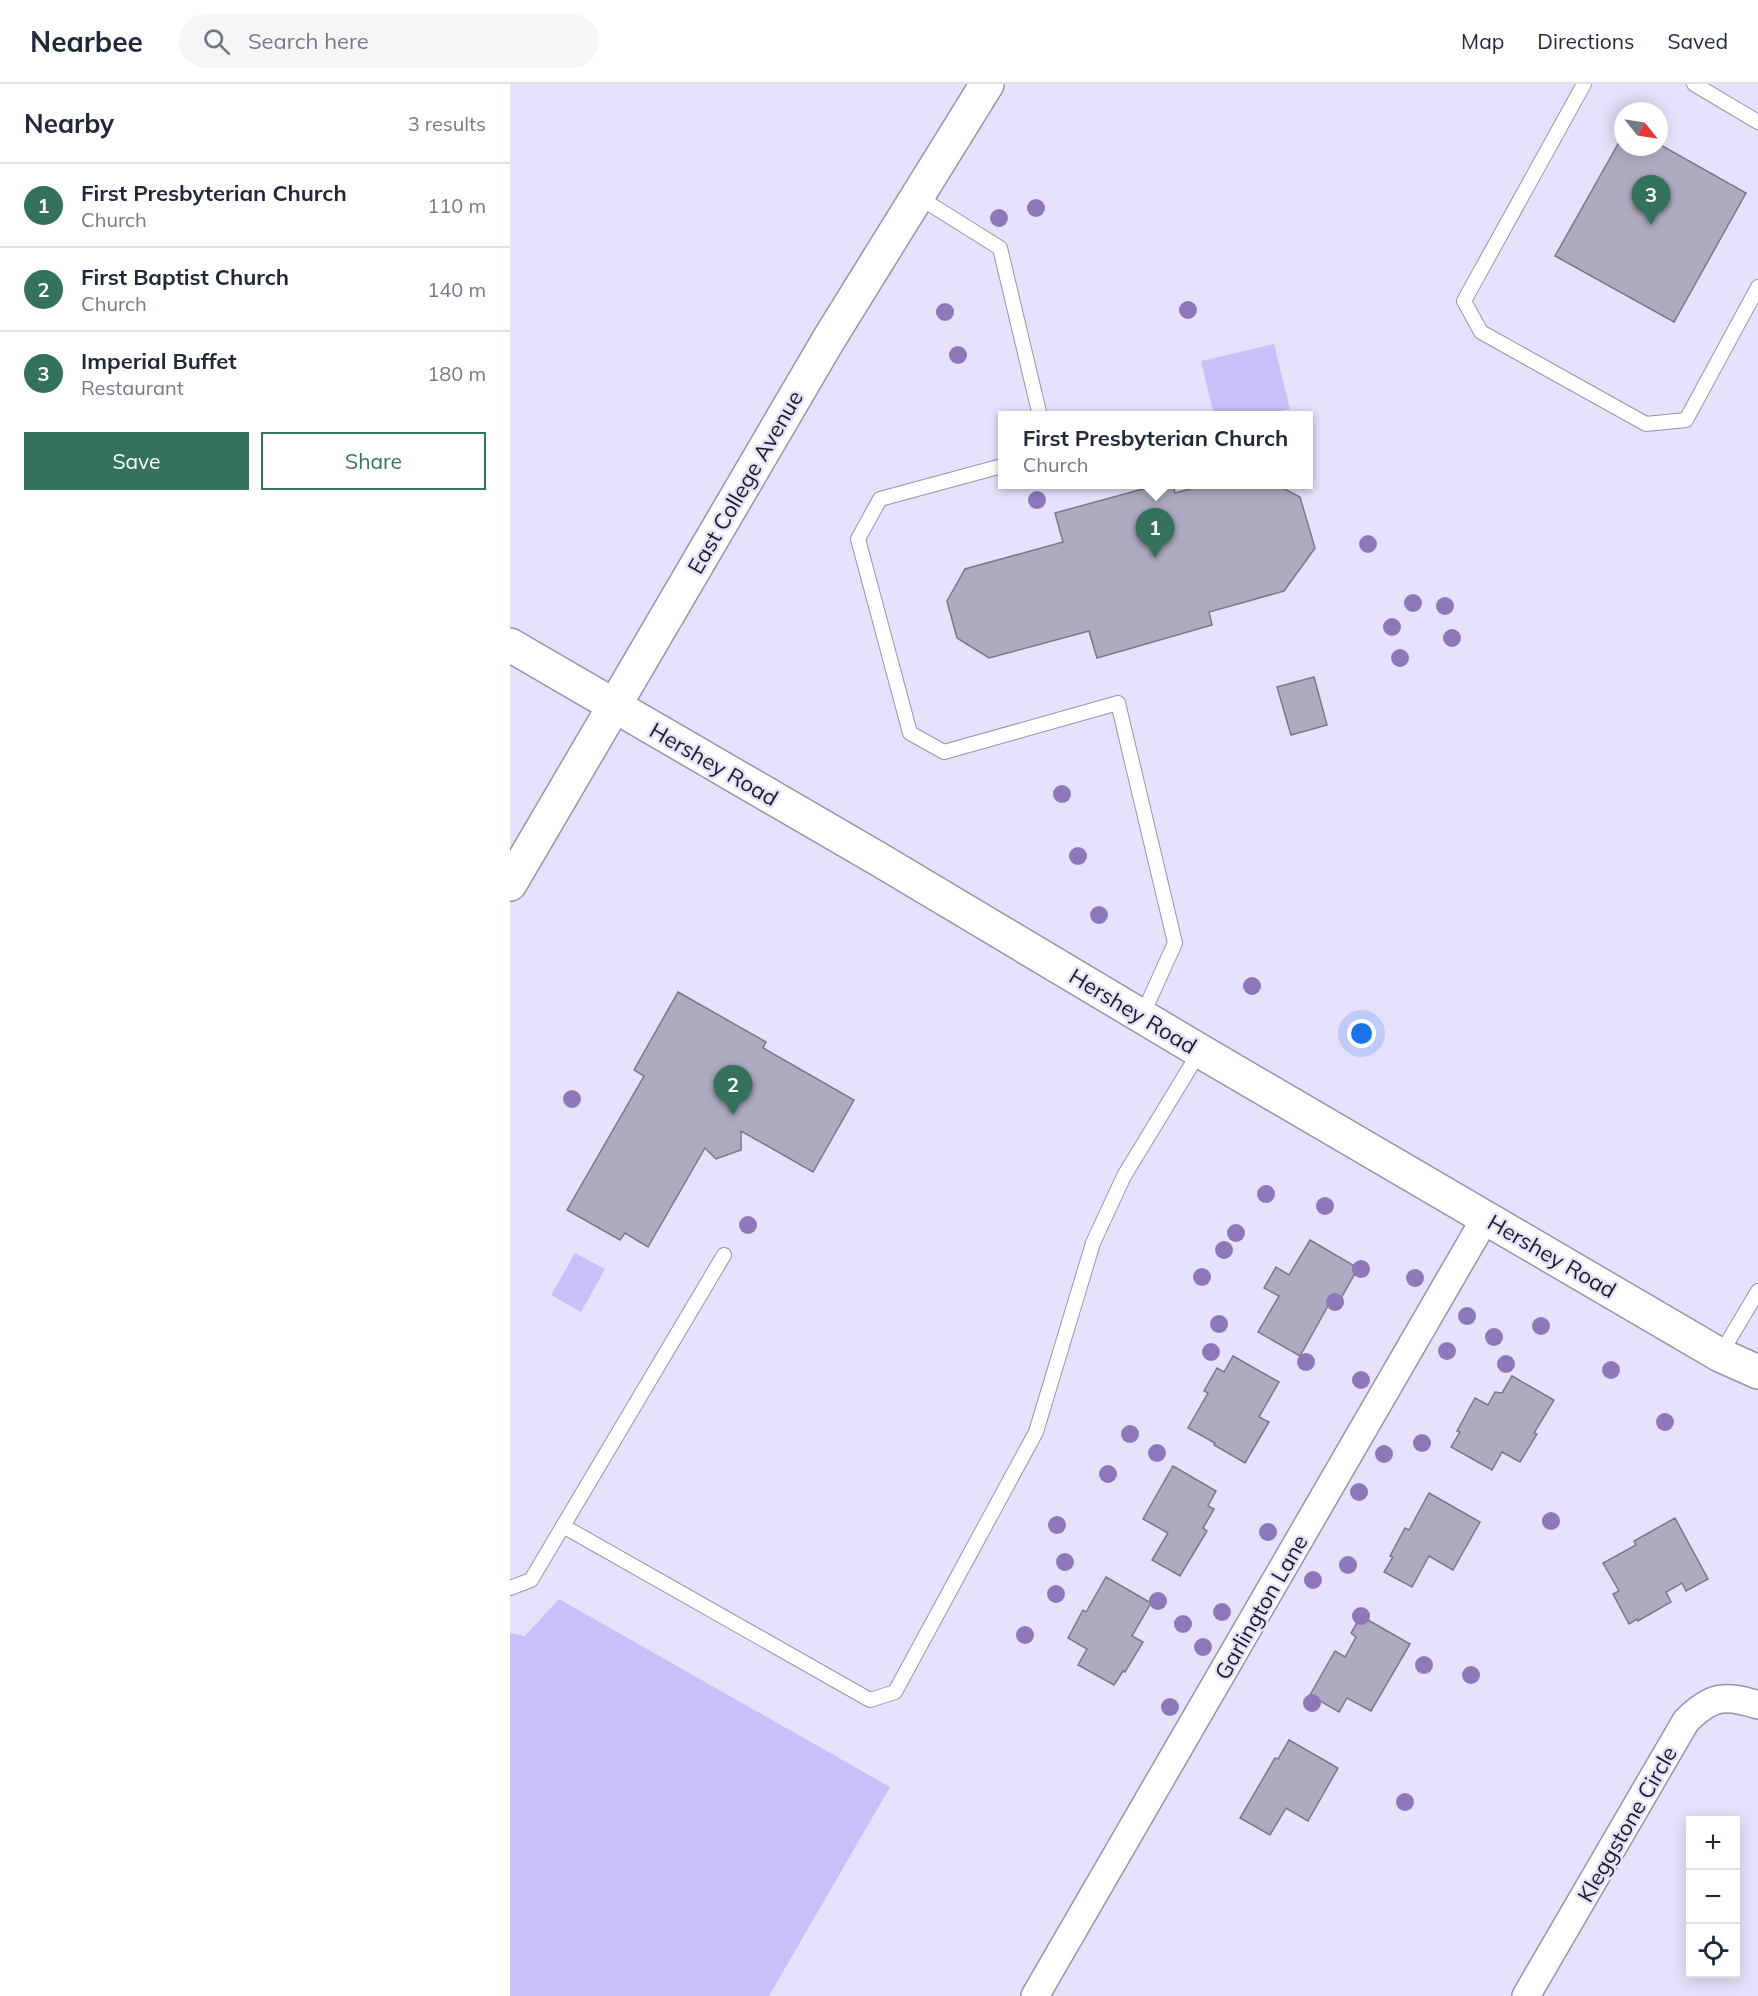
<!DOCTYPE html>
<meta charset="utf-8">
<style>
body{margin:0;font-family:Mulish,sans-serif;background:#f6f6f7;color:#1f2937}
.controls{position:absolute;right:18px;bottom:18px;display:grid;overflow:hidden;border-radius:0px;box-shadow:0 3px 15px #0003}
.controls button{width:54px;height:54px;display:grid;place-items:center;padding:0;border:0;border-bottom:2px solid #e0e1e3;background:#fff;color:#1f2937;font:30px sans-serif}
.compass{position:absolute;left:1104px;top:18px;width:54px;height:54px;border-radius:50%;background:#fff;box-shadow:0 3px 15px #0003;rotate:120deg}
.you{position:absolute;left:852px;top:950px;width:21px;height:21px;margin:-15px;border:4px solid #fff;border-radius:50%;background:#1a73e8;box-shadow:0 0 0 9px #1a73e833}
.badge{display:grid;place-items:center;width:39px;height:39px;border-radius:50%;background:#35725e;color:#fff;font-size:20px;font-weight:700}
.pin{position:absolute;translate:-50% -50px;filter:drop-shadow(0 2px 3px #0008)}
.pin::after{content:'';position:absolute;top:32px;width:21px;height:18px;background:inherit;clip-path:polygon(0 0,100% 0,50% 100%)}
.popup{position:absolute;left:488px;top:327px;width:315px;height:78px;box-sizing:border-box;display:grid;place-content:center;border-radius:0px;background:#fff;filter:drop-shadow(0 2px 4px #0005);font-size:20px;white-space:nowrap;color:#747a83}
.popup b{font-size:22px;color:#1f2937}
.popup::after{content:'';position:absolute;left:50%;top:100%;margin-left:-12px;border:12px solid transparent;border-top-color:#fff}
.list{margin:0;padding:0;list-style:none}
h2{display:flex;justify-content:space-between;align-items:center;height:78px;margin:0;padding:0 24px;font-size:26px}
h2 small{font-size:20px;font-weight:400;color:#747a83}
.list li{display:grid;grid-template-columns:39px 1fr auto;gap:18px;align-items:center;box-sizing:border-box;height:84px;padding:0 24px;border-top:2px solid #e0e1e3}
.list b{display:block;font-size:22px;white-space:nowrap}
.list p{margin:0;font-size:20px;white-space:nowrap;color:#747a83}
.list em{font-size:20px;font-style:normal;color:#747a83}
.actions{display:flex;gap:12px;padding:18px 24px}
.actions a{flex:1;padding:14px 0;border:2px solid #35725e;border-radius:0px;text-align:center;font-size:21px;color:#35725e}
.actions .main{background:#35725e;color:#fff}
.icon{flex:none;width:33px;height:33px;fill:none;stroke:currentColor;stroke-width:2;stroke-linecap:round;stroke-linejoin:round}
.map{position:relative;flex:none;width:1248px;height:1912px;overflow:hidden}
header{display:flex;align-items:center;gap:36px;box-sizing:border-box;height:84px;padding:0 30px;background:#fff;border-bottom:2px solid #e0e1e3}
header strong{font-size:28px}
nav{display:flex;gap:33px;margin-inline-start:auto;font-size:21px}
.search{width:420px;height:54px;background:#f6f6f7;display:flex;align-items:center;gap:15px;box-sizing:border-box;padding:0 21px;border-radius:33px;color:#747a83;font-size:22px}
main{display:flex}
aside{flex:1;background:#fff}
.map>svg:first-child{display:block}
.green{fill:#cabff8}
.building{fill:#aeaac1;stroke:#7b778c;stroke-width:1.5}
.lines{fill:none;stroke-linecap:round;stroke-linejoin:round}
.service-casing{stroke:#9793a9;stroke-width:16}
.minor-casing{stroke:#9793a9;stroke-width:30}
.secondary-casing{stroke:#9793a9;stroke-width:36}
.service{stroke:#fff;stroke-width:14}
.minor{stroke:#fff;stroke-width:27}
.secondary{stroke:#fff;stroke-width:33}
.tree{fill:#8e78ba}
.labels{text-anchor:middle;stroke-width:5;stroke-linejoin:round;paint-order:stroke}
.street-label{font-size:22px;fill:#1e1c25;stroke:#e7e2fb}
</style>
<header>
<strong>Nearbee</strong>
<div class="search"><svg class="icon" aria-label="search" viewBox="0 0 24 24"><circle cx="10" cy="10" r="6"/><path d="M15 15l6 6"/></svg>Search here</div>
<nav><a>Map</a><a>Directions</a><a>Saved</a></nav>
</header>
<main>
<aside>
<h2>Nearby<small>3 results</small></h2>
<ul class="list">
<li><span class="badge">1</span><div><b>First Presbyterian Church</b><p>Church</p></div><em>110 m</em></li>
<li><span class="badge">2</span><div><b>First Baptist Church</b><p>Church</p></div><em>140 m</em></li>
<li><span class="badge">3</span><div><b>Imperial Buffet</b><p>Restaurant</p></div><em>180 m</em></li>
</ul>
<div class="actions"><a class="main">Save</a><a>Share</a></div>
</aside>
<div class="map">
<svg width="1248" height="1912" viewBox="0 0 1248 1912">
<rect width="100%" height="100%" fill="#e7e2fb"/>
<g class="green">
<path d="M764,260L780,325L753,331H704L691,277Z"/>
<path d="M65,1169L95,1185L71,1228L41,1211Z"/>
<path d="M49,1515L380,1703L259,1912H0V1549L15,1552Z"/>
</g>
<g class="building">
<path d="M1113,51V63H1149V60L1236,109L1164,238L1045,172Z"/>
<path d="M651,400H663L665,409L698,400H765L790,413L805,464L774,507L699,528L702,541L587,574L579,547L479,574L447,554L437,517L455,485L553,458L545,429Z"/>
<path d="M804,593L817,641L781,651L767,603Z"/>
<path d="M168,908L256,958L253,964L344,1016L303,1088L231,1047V1066L206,1075L195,1064L138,1163L115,1149L110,1156L57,1126L134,992L124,986Z"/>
<path d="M800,1156L848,1184L830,1216L823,1213L790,1272L748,1248L769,1212L754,1204L766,1183L779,1191Z"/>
<path d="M723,1272L769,1298L749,1333L759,1338L735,1379L704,1361L705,1359L678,1344L698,1309L694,1307L707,1284L714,1288Z"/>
<path d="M1002,1292L1044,1316L1024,1349L1027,1350L1010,1378L992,1368L982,1386L941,1363L950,1348L947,1347L965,1314L978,1321L985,1308L992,1309Z"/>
<path d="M663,1382L706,1407L698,1422L704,1425L693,1444L697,1447L670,1492L642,1476L658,1449L633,1435Z"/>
<path d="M919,1409L970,1438L943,1486L919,1472L902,1503L874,1488L883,1473L880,1472L895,1444L899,1446Z"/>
<path d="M1165,1434L1198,1495L1176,1507L1172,1499L1156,1508L1161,1518L1128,1537L1127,1535L1119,1540L1103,1510L1109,1507L1093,1479L1126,1461L1124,1457Z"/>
<path d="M596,1493L641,1519L622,1552L633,1558L615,1588L613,1587L604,1601L568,1581L577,1565L558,1554L573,1526L576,1528Z"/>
<path d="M851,1532L900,1560L861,1627L837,1614L829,1628L800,1611L825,1567L835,1573L846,1553L841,1549Z"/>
<path d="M779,1656L828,1684L798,1737L776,1724L760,1751L730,1734L765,1674L768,1675Z"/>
</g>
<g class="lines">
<defs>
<g id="service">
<path d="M1074,0L954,217L971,248L1136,340L1176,336L1248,203"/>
<path d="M1184,0L1248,38"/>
<path d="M407,112L490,164L530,332"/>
<path d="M492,382L370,415L348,455L400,649L434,668L608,619L665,859L632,932"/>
<path d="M1210,1271L1248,1207"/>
<path d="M53,1442L360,1616L385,1608L526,1348L583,1159L614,1092L690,967"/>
<path d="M0,1504L21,1496L214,1171"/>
</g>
<g id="minor">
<path d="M525,1912L976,1133"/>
<path d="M1016,1912L1176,1637C1201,1612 1214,1610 1248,1621"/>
</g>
<g id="secondary">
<path d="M0,561L370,776L690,967L1210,1271L1248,1288"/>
<path d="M0,800L319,255L477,0"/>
</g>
</defs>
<use href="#service" class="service-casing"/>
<use href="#minor" class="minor-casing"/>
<use href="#secondary" class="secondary-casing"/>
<use href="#service" class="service"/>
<use href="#minor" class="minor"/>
<use href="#secondary" class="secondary"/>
</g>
<g class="tree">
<circle cx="526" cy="124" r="9"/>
<circle cx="489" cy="134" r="9"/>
<circle cx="678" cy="226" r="9"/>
<circle cx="435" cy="228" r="9"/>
<circle cx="448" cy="271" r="9"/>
<circle cx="527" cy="416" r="9"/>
<circle cx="858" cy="460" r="9"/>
<circle cx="903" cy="519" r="9"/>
<circle cx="935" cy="522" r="9"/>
<circle cx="882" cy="543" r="9"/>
<circle cx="942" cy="554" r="9"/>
<circle cx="890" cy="574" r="9"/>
<circle cx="552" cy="710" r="9"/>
<circle cx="568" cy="772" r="9"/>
<circle cx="589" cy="831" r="9"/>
<circle cx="742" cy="902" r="9"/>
<circle cx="62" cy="1015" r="9"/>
<circle cx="756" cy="1110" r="9"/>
<circle cx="815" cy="1122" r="9"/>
<circle cx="238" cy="1141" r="9"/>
<circle cx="726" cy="1149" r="9"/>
<circle cx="714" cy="1166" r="9"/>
<circle cx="851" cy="1185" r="9"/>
<circle cx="692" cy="1193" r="9"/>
<circle cx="905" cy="1194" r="9"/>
<circle cx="825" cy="1218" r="9"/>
<circle cx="957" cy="1232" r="9"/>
<circle cx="709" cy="1240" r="9"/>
<circle cx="1031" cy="1242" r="9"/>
<circle cx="984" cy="1253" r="9"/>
<circle cx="937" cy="1267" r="9"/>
<circle cx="701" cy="1268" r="9"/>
<circle cx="796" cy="1278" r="9"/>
<circle cx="996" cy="1280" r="9"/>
<circle cx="1101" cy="1286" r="9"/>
<circle cx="851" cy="1296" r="9"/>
<circle cx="1155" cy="1338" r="9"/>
<circle cx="620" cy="1350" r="9"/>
<circle cx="912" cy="1359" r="9"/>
<circle cx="647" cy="1369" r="9"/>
<circle cx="874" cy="1370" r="9"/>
<circle cx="598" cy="1390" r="9"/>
<circle cx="849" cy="1408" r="9"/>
<circle cx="1041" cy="1437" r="9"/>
<circle cx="547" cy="1441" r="9"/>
<circle cx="758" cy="1448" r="9"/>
<circle cx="555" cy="1478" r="9"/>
<circle cx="838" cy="1481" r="9"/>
<circle cx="803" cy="1496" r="9"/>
<circle cx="546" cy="1510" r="9"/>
<circle cx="648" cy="1517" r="9"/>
<circle cx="712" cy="1528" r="9"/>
<circle cx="851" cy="1532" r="9"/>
<circle cx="673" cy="1540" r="9"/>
<circle cx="515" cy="1551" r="9"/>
<circle cx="693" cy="1563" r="9"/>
<circle cx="914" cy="1581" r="9"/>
<circle cx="961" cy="1591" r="9"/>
<circle cx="802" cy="1619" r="9"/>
<circle cx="660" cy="1623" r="9"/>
<circle cx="895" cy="1718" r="9"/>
</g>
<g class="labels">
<g class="street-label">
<text transform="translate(235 398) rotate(-60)" y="8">East College Avenue</text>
<text transform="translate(204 680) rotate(30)" y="8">Hershey Road</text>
<text transform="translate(623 927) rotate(31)" y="8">Hershey Road</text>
<text transform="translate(1042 1172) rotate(30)" y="8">Hershey Road</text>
<text transform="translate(751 1523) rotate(-60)" y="8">Garlington Lane</text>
<text transform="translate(1117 1740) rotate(-60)" y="8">Kleggstone Circle</text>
</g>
</g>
</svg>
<div class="controls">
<button>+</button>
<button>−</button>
<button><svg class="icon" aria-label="locate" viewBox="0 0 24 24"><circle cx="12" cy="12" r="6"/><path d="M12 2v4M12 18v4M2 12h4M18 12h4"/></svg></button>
</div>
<svg class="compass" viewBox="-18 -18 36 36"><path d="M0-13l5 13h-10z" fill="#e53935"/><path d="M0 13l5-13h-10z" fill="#747a83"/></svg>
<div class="you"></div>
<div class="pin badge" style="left:645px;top:474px">1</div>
<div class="popup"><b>First Presbyterian Church</b>Church</div>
<div class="pin badge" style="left:223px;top:1031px">2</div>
<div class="pin badge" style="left:1141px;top:141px">3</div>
</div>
</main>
